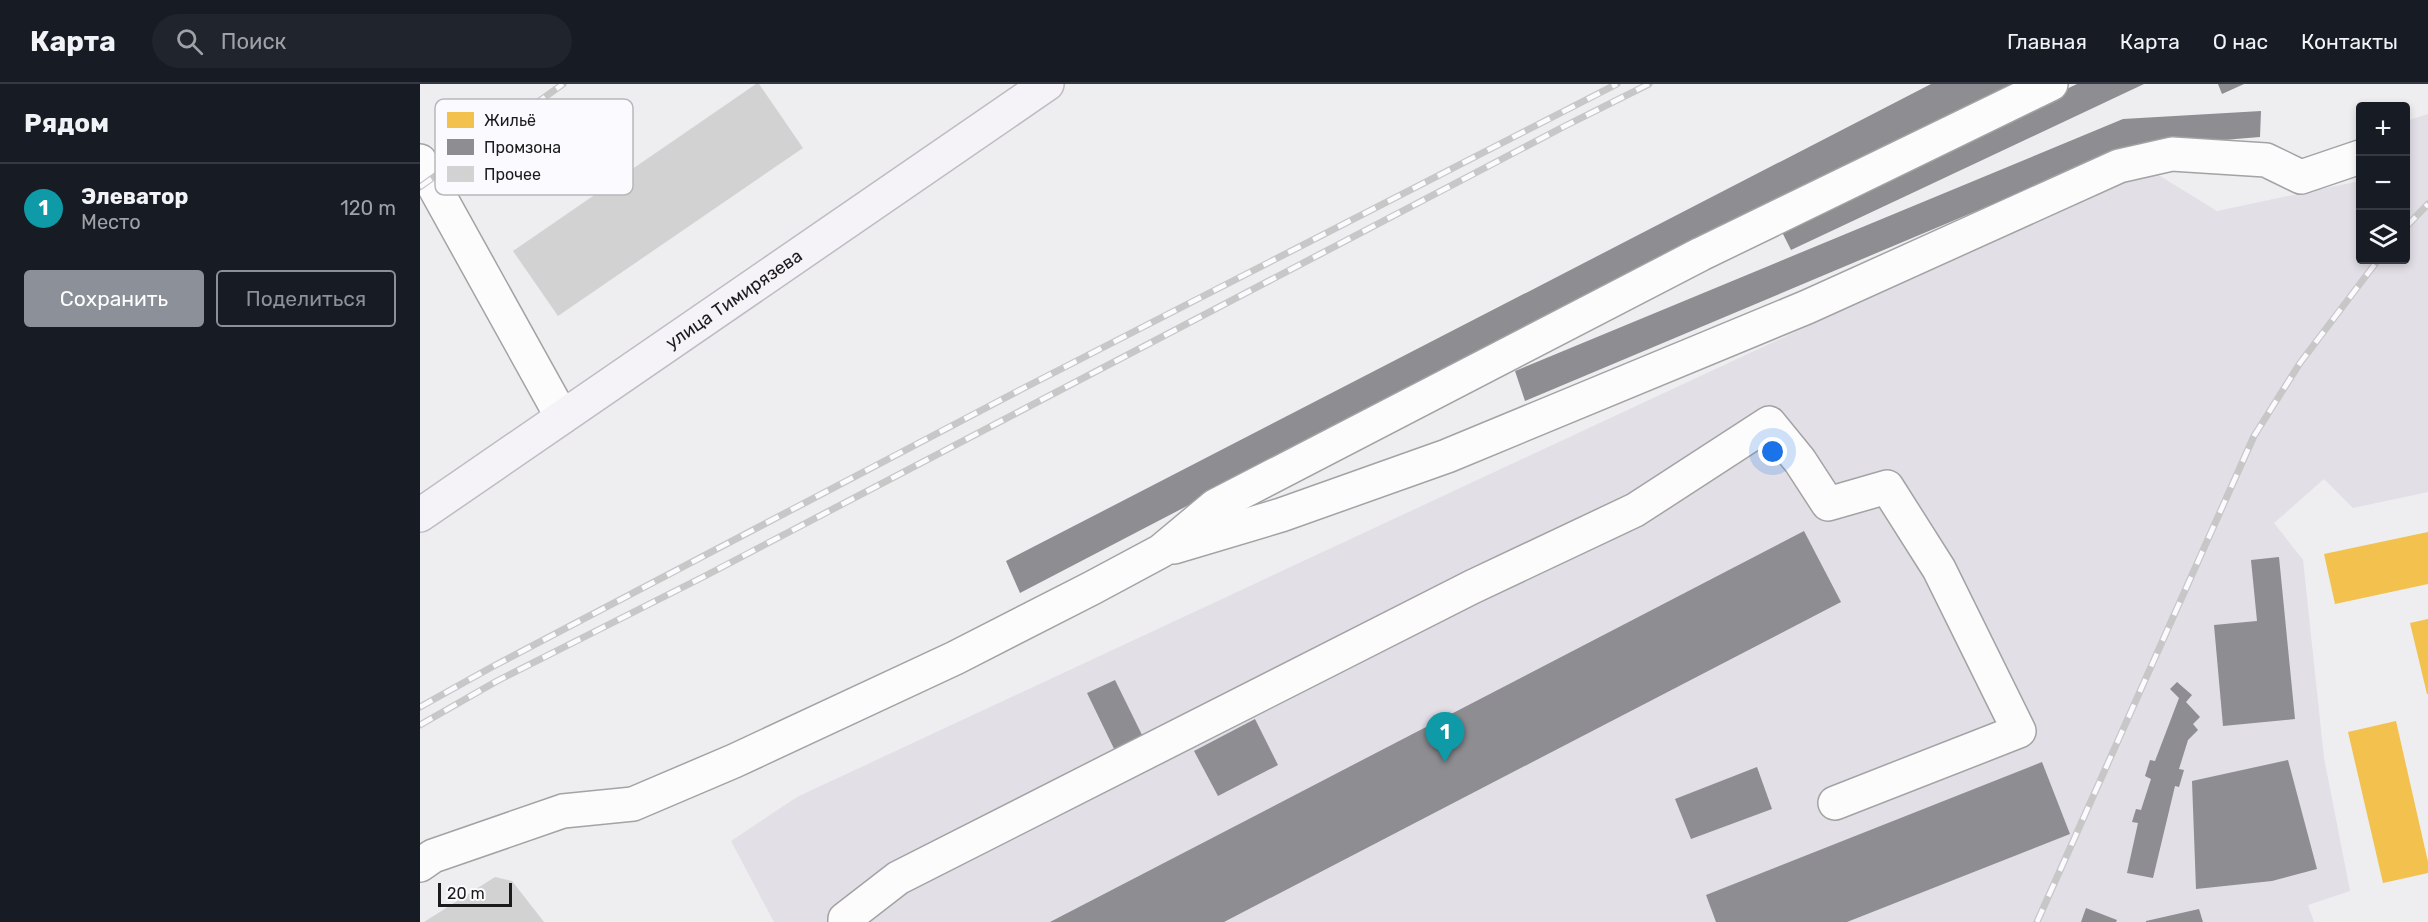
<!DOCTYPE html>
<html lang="ru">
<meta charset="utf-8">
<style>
body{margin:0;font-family:Rubik,sans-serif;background:#20242c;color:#f1f3f6}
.controls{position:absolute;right:18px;top:18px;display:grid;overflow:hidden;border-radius:6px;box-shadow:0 3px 9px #0003}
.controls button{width:54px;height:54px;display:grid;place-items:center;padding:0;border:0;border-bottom:2px solid #363941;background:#171b24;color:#f1f3f6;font:30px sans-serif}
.scale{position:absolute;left:18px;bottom:15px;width:74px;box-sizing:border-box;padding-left:6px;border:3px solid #1b1b1c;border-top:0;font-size:16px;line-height:21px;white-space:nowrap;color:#1b1b1c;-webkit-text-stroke:4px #fbfafe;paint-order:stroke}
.you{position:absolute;left:1353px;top:368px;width:21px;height:21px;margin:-15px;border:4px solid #fff;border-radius:50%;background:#1a73e8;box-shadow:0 0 0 9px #1a73e833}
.badge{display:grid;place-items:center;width:39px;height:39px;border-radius:50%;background:#8c9099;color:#fff;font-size:20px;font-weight:700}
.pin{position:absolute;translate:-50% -50px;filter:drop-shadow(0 2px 3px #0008)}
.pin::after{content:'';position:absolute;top:32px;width:21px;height:18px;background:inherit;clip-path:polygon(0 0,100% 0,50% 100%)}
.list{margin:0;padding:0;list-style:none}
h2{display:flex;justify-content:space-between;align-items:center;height:78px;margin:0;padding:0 24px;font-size:26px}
h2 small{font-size:20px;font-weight:400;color:#9ea1a6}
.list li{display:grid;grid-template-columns:39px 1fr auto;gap:18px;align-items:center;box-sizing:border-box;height:90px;padding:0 24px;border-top:2px solid #363941}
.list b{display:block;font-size:22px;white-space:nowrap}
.list p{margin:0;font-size:20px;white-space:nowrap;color:#9ea1a6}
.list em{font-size:20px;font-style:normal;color:#9ea1a6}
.actions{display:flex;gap:12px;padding:18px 24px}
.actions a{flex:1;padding:14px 0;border:2px solid #8c9099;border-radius:6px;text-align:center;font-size:21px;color:#8c9099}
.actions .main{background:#8c9099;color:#fff}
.icon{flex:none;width:33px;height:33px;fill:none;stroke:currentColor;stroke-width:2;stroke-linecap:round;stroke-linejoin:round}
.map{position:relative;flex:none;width:2008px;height:838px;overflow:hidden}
header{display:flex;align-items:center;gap:36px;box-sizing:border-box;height:84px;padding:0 30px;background:#171b24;border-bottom:2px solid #363941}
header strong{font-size:28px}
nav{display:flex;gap:33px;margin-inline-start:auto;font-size:21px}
.search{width:420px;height:54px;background:#20242c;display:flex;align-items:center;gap:15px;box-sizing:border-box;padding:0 21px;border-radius:33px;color:#9ea1a6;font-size:22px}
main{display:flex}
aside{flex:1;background:#171b24}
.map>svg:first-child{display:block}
.built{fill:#e2dfe6}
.homes{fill:#f2c14e}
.industry{fill:#8d8d92}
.building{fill:#d2d2d3}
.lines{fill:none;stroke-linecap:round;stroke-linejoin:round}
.minor-casing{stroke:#a3a2a4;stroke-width:36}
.major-casing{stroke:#bfbbc4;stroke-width:36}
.minor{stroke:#fcfcfd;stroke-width:33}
.major{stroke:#f5f3f8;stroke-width:33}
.rail-casing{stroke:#c8c7c8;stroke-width:7}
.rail{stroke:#fbfafe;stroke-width:4.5;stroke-dasharray:14;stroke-linecap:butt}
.labels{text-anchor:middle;stroke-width:6;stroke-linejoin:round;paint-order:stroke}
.street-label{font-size:18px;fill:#1b1b1c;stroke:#fbfafe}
.key{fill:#fbfafe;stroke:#b8b7ba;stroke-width:1.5}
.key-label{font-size:16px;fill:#1b1b1c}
</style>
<header>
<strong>Карта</strong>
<div class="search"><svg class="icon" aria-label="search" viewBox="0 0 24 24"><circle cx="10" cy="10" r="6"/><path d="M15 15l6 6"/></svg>Поиск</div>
<nav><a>Главная</a><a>Карта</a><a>О нас</a><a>Контакты</a></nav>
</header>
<main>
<aside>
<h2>Рядом<small></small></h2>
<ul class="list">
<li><span class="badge" style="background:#0f9aa8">1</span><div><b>Элеватор</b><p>Место</p></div><em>120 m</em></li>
</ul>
<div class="actions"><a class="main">Сохранить</a><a>Поделиться</a></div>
</aside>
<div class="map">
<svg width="2008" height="838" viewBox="0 0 2008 838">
<rect width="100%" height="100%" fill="#eeedef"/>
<path class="built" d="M2008,30V408L1933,424L1904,395L1854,439L1883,476L1904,674L1930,807L1888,821L1894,838H354L311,757L377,713L1727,84L1797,127L1940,97V176H1986V37Z"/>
<g class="homes">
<path d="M2008,448V500L1915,520L1904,470Z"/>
<path d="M2008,535V610H2007L1990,539Z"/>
<path d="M1976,637L2008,778V789L1963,799L1928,648Z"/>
</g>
<g class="industry">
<path d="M1511,0H1607L1168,213L600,509L586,477Z"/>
<path d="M1657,0H1724L1371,166L1359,142Z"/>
<path d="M1798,0H1824L1802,10Z"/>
<path d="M1841,27L1840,53L1706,64L1105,317L1095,287L1703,35Z"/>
<path d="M1384,447L1421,518L804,838H630Z"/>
<path d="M1859,473L1875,635L1803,642L1794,541L1837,537L1831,476Z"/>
<path d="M695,596L726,659L698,673L667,609Z"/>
<path d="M1757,598L1772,611L1766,618L1780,633L1773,640L1778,646L1768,656L1759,685L1764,686L1759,703L1755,702L1733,794L1707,789L1718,739L1712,738L1716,725L1721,726L1731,695L1725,692L1730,676L1735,677L1759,614L1750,605Z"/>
<path d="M835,635L858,681L798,712L774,667Z"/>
<path d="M1868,676L1897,785L1852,797L1776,805L1772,697Z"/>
<path d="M1622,678L1650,750L1427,838H1296L1286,811Z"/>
<path d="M1337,683L1352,725L1271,755L1255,715Z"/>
<path d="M1666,824L1697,836L1696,838H1661Z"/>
<path d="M1779,825L1783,838H1726V837Z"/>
</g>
<g class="building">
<path d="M336,0H339L383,64L138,232L93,167Z"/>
<path d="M75,793L92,797L124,838H4Z"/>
</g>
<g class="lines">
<defs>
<g id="minor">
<path d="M0,77L142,333"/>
<path d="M754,463L861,431L1027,372L1387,223L1699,82L1752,70L1846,76L1881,93L1940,73"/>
<path d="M0,781L13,772L143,727L213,720L314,677L535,574L672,504L741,467L795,422L1281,170L1631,0"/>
<path d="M425,838V835L478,794L1052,503L1215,426L1349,339L1380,377L1408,420L1467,403L1519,485L1599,647L1415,719"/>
</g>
<g id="major">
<path id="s1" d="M0,431L627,0"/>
</g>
</defs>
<use href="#minor" class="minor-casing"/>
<use href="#major" class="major-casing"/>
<use href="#minor" class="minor"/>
<use href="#major" class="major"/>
<defs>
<g id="rail">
<path d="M0,103L143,0"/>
<path d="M1986,143L2008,120"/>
<path d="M0,623L70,584L598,307L1197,0"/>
<path d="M0,641L77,597L283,493L1145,42L1229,0"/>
<path d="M1617,838L1834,352L1880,279L1958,176"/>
</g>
</defs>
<use href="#rail" class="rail-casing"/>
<use href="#rail" class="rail"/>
</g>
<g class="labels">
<g class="street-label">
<text dy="6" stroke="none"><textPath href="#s1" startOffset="381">улица Тимирязева</textPath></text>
</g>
</g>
<rect x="15" y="15" width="198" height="96" rx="9" class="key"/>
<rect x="27" y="28" width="27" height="16" fill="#f2c14e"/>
<rect x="27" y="55" width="27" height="16" fill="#8d8d92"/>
<rect x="27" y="82" width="27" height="16" fill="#d2d2d3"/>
<g class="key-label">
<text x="64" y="42">Жильё</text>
<text x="64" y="69">Промзона</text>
<text x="64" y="96">Прочее</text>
</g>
</svg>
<div class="controls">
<button>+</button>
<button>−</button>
<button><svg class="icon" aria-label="layers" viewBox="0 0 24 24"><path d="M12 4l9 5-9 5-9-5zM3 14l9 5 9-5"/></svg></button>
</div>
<div class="scale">20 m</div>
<div class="you"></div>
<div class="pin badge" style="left:1025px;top:678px;background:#0f9aa8">1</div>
</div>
</main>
